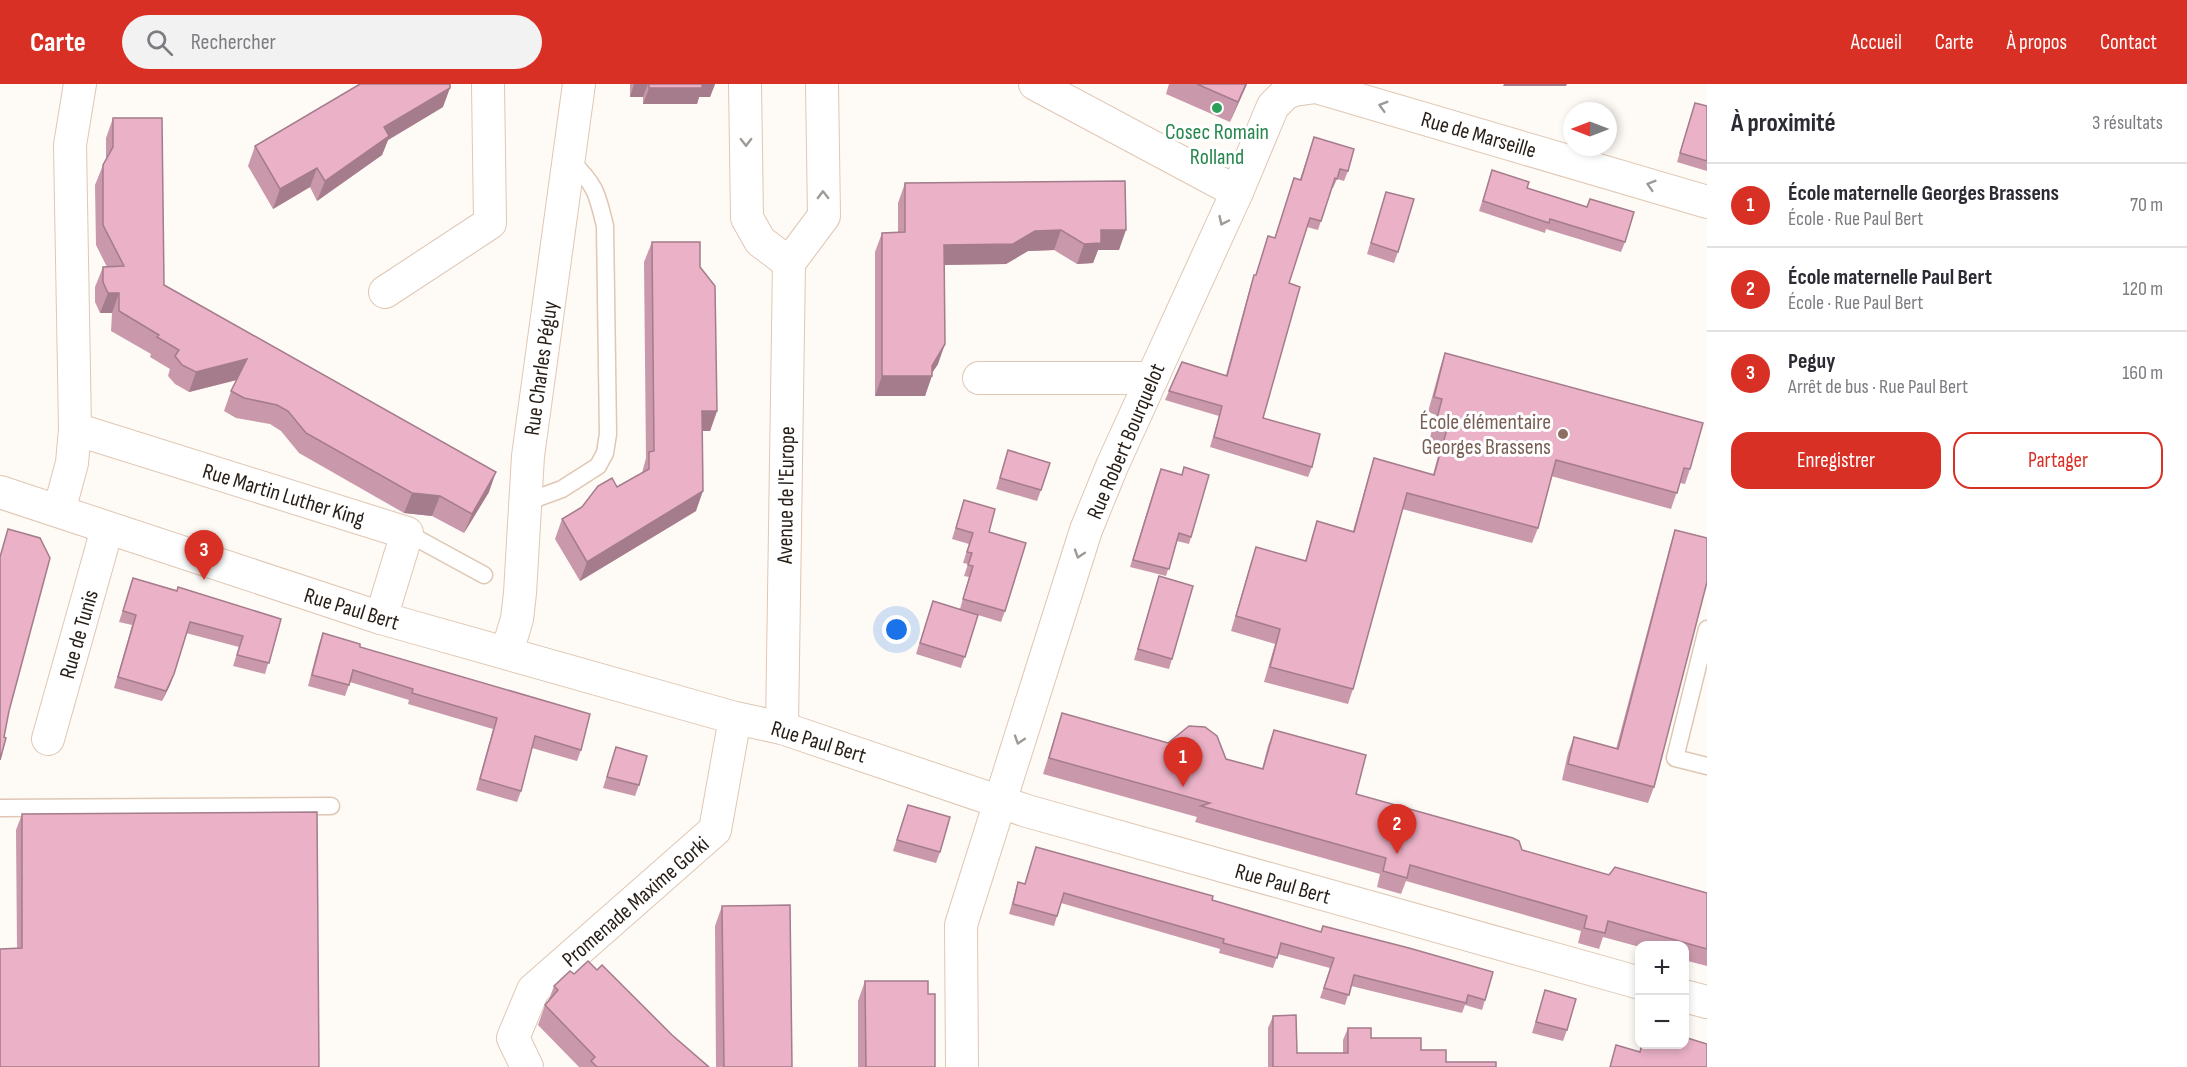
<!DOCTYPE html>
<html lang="fr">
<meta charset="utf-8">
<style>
body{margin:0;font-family:"Sofia Sans Condensed",sans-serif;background:#f2f2f3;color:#2b2b33}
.controls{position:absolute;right:18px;bottom:18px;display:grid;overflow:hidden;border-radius:12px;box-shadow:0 3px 9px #0003}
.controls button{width:54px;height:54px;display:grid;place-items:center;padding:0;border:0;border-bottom:2px solid #e1e1e2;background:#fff;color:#2b2b33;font:30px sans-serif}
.compass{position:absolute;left:1563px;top:18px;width:54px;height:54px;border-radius:50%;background:#fff;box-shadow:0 3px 9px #0003;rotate:270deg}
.you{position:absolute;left:897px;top:546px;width:21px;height:21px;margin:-15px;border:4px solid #fff;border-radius:50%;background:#1a73e8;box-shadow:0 0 0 9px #1a73e833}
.badge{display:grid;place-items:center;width:39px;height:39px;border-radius:50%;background:#d93025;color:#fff;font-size:20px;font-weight:700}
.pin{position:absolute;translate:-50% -50px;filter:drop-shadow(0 2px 3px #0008)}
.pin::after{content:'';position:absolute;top:32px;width:21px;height:18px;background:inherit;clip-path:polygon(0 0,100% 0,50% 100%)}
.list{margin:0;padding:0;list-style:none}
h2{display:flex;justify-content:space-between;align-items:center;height:78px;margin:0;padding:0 24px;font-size:26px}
h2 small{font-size:20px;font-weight:400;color:#7c7c81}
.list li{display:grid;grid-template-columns:39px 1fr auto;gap:18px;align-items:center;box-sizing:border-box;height:84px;padding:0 24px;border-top:2px solid #e1e1e2}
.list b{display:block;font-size:22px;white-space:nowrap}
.list p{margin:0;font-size:20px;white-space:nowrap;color:#7c7c81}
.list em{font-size:20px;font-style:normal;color:#7c7c81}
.actions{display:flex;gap:12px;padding:18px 24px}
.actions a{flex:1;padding:14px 0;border:2px solid #d93025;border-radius:18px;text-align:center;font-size:21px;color:#d93025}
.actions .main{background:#d93025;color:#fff}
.icon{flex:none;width:33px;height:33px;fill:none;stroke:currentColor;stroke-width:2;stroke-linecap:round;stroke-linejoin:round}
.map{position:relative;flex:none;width:1707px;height:983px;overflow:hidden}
header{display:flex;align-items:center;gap:36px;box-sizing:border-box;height:84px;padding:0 30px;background:#d93025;color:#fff}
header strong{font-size:28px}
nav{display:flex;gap:33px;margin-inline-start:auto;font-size:21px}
.search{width:420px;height:54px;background:#f2f2f3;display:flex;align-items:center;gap:15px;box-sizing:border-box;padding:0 21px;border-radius:33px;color:#7c7c81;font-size:22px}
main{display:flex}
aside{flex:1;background:#fff}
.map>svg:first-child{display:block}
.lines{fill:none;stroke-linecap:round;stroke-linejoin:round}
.lane-casing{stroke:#dfc7b3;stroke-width:19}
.street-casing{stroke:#dfc7b3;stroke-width:34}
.lane{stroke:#fff;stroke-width:16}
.street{stroke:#fff;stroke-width:32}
.wall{fill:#c998ab}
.shaded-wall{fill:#a47c8b}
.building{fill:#eab1c7;stroke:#a47c8b;stroke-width:1.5}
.oneway{stroke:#9e9a97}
.leisure-dot{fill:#2e9e5b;stroke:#fff;stroke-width:2}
.education-dot{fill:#8d6e63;stroke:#fff;stroke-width:2}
.labels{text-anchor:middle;stroke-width:6;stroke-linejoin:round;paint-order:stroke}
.leisure-label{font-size:22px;fill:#27864d;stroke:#fff}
.street-label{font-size:22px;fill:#271e17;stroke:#fff}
.education-label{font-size:22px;fill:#785e54;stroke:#fff;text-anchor:end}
</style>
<header>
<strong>Carte</strong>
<div class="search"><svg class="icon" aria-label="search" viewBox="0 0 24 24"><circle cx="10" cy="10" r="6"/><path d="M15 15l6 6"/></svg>Rechercher</div>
<nav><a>Accueil</a><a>Carte</a><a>À propos</a><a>Contact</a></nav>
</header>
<main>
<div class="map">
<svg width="1707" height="983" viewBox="0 0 1707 983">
<rect width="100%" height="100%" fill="#fefaf5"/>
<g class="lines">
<defs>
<g id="lane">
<path d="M524,419L562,405L598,382L605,369L608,350L605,142C597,108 595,100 569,75"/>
<path d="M407,449L484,491"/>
<path d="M1707,545L1675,674L1707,682"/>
<path d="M0,724L331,722"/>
</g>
<g id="street">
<path d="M80,0L70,61L75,345L407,449L381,534"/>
<path d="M745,0L747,134L760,157L789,179"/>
<path d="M1035,0L1237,108"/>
<path d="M385,208L490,139L488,0"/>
<path d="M979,294H1152"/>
<path d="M0,408L381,534L735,634L782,644L1027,727L1640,899"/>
<path d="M59,427L72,379L75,345"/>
<path d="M507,568L517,535L520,509L528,372L579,0"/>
<path d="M782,644L789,179L824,132L822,0"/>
<path d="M48,655L107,445"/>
<path d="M1684,912L1707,918"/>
<path d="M527,983L513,954L533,906L715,746L735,634"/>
<path d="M962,983L961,841L1086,446L1112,382L1237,108L1273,22L1285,10L1294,6L1316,3L1707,118"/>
</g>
</defs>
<use href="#lane" class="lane-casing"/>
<use href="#street" class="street-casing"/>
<use href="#lane" class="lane"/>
<use href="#street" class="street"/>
</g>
<g class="wall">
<path d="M630,0H715L710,13H699L697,20H643V13H630Z"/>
<path d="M1169,0H1247L1230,38L1166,10Z"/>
<path d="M1695,19L1707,22V87L1677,78Z"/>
<path d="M443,23L388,56L382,71L317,117L310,103L273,125L248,82L255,62Z"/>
<path d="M113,34L164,201L489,408L464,449L432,432L404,429L299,369L281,347L270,340L236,334L224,327L231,307L237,296L189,308L175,300L168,292L170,285L150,273L151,270L111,247L112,229H100L95,218V203L103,183H107L96,161L95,101L103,81L106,75V54Z"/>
<path d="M1314,53L1348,87L1344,97L1337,95L1333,104H1332L1318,146L1307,143L1289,199L1263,334L1312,383L1308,393L1210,363L1219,332L1165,316L1169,307L1226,291L1251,200L1254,191H1256L1268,152L1275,154L1300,95Z"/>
<path d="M1492,86L1625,158L1621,168L1546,145L1545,149L1479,127Z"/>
<path d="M1125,97L1119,166H1098L1093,179L1077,180L1054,166L1028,167L1006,180L944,181L938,280L932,289L925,312H875V168L882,149L898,148V119L905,99Z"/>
<path d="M1386,108L1398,168L1394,179L1367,170Z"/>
<path d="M652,158L700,183L717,327L710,347H703L696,427L580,497L555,455L562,435L642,389L646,374L644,178Z"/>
<path d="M1445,269L1690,385L1685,400L1680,399L1671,425L1551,392L1538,444L1532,459L1402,425L1353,605L1348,620L1264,598L1275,560L1231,547L1251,478L1256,463L1305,477L1312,452L1317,437L1353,447L1369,390L1374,374L1433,391L1441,360L1429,357L1436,331L1428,328L1440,284Z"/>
<path d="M1008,366L1041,406L1037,417L996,405Z"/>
<path d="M1158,392L1191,453L1189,460L1177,457L1166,492L1130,483Z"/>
<path d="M964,416L989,448L1005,527L1001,538L978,531L961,584L916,570L933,517L960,525L969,493L964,492L968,480L963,479L969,460L952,455Z"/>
<path d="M1675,446L1654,703L1648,719L1562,696L1568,669L1574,653L1616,665L1670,462Z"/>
<path d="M1159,492L1172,575L1169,585L1134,576Z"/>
<path d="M133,494L281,535L265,590L233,582L239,563L186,549L174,590L170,601L162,617L114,604L132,541L119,538Z"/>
<path d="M323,549L360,563L581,666L577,677L532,664L521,707L517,718L476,706L493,645L408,620L409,616L350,598L345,612L308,602L319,560Z"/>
<path d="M1062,629L1262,685L1268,662L1274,646L1356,710L1522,766L1609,791L1707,809V882L1684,876V861H1640V863L1603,853L1599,865L1578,859L1581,847L1406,797L1401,810L1377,803L1380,790L1195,738L1197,733L1043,690Z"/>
<path d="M616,663L639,701L635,712L603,704Z"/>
<path d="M908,721L940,768L936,779L893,767Z"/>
<path d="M22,730L319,983L17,864L16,746Z"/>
<path d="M1036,763L1212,816L1485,916L1482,926L1465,921L1462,929L1351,902L1345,921L1320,914L1330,884L1278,870L1273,884L1219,869L1220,865L1061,819L1054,842L1009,830L1018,798L1025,800Z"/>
<path d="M722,822L792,983H716L715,842Z"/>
<path d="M574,890L672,951L709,983H579L538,941L545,921L548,918L554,902Z"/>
<path d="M865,897L928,910L935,983H858V917Z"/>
<path d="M1545,906L1567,946L1563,957L1532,949Z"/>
<path d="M1273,932L1297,969H1343V956L1348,944L1371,954L1421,966L1446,978L1496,983H1268V944Z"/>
</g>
<g class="shaded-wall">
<path d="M634,0H648L643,13H630Z"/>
<path d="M701,0H715L710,13H699L697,20H643L649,4Z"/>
<path d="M1246,0H1247L1230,38L1238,18Z"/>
<path d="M1504,0H1567L1566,2H1503Z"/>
<path d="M450,4L443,23L388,56L382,71L317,117L325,97L384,43Z"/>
<path d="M317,84L310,103L273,125L280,105Z"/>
<path d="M1061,146L1054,166L1028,167L1006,180L937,181L944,161L1035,147Z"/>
<path d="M1101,146H1126L1119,166H1098L1093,179L1077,180L1084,160Z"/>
<path d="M108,209H119L112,229H100Z"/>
<path d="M945,260L938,280L930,292H932L925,312H875L882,292L932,282Z"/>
<path d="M247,275L240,295L189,308L196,288Z"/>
<path d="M702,327H717L710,347H695Z"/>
<path d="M496,388L489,408L464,449L472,430Z"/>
<path d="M703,407L696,427L580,497L587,478Z"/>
<path d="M412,409L440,412L432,432L404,429Z"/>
<path d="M174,590L170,601L162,617L166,607Z"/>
</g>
<g class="building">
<path d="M360,0H450V4L384,43L389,52L325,97L317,84L280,105L255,62Z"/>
<rect x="649" y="0" width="53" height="4"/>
<path d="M1197,0H1246L1238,18Z"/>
<path d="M1695,19L1707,22V77L1680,69Z"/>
<path d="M113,34H162L164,201L496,388L472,430L440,412L412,409L306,349L288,327L277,321L244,314L231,307L247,275L196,288L182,281L175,272L179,266L157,253L159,251L119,227V209H108L103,198V183L124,182L103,141V81L113,63Z"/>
<path d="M1314,53L1354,65L1348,87L1340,85L1337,95L1335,94L1321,137L1310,134L1289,199L1300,203L1263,334L1320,350L1312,383L1214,353L1222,322L1169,307L1182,278L1227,292L1254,191H1256L1268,152L1275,154L1294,94L1301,96Z"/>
<path d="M1492,86L1529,98L1527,104L1587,123L1590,115L1634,128L1625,158L1550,135L1549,139L1483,117Z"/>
<path d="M1125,97L1126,146H1101V159L1084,160L1061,146L1035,147L1013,160L944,161L945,260L932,282V292H882V149L905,148V99Z"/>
<path d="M1386,108L1414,115L1398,168L1371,159Z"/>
<path d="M652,158H700V183L715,202L717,327H702L703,407L587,478L562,435L582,423L598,402L612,394L617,403L649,385V368L654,367Z"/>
<path d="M1445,269L1703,339L1690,385L1684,384L1677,409L1556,376L1538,444L1407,409L1353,605L1270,583L1280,545L1236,532L1256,463L1306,477L1317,437L1354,448L1374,374L1434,391L1447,345L1435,342L1442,315L1434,313Z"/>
<path d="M1008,366L1050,379L1041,406L1000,394Z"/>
<path d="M1184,383L1209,391L1191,453L1179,449L1169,485L1133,476L1161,385L1182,391Z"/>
<path d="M964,416L995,425L989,448L1026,459L1005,527L963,515L973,482L968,481L972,469L967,468L973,449L956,444Z"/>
<path d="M8,445L40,454L50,474L9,627L4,653L6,654L0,676V473Z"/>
<path d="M1675,446L1707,454V498L1654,703L1568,680L1574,653L1618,665Z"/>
<path d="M1159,492L1193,502L1172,575L1138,565Z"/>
<path d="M133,494L177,507L178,503L281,535L269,579L237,571L243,552L190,538L174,590L166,607L118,593L136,531L123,527Z"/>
<path d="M933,517L978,531L965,573L920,559Z"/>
<path d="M323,549L360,560V563L590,630L581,666L535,652L521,707L480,695L497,634L412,609L413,605L353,586L349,601L312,591Z"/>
<path d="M1062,629L1168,659L1189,642L1205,643L1217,652L1226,675L1263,685L1274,646L1366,671L1356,710L1513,754L1519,757L1522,766L1609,791L1615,783L1707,809V865L1608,837L1605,849L1584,844L1587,832L1410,781L1407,794L1383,787L1386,774L1201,722L1210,719L1049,674Z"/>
<path d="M616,663L647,672L639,701L607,693Z"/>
<path d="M908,721L950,733L940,768L897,756Z"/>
<path d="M317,728L319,983H0V865L22,864V730Z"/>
<path d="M1036,763L1213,812L1212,816L1321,848L1323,842L1409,864L1493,888L1485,916L1468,911L1466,919L1354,891L1349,911L1324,904L1334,874L1281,859L1277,874L1223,859L1224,855L1064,809L1057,832L1013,820L1018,798L1025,800Z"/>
<path d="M790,821L792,983H724L722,822Z"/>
<path d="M588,877L597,886L602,881L672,951L709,983H597L591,977L595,973L545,921L558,906L554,902L570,887L574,890Z"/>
<path d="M865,897H928V910H935V983H866Z"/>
<path d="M1545,906L1576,915L1567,946L1536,938Z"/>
<path d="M1296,931L1297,969H1348V944H1371V954H1421V966H1446V978H1496V983H1273V932Z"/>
<path d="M1684,953L1707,960V983H1610L1616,961L1640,968L1642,960H1684Z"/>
</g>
<defs><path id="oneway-chevron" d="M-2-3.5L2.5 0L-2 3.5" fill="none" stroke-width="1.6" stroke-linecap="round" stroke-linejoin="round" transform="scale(1.5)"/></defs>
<g class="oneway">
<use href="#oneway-chevron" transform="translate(1383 22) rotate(-164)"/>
<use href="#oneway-chevron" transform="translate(746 58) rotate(89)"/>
<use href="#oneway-chevron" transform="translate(1651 101) rotate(-163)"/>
<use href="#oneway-chevron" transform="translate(823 111) rotate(-91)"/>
<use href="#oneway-chevron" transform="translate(1223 137) rotate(115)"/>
<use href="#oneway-chevron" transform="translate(1079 470) rotate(108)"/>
<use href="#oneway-chevron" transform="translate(1019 656) rotate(108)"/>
</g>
<circle class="leisure-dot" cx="1217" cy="24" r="6"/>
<circle class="education-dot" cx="1563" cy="350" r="6"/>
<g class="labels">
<g class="leisure-label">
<text x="1217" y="55">Cosec Romain<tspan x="1217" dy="25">Rolland</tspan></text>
</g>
<g class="street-label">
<text transform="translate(1479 50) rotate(16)" y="8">Rue de Marseille</text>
<text transform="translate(540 284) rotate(-82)" y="8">Rue Charles Péguy</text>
<text transform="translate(1125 357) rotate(-67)" y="8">Rue Robert Bourquelot</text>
<text transform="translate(284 410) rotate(17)" y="8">Rue Martin Luther King</text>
<text transform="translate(785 411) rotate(-89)" y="8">Avenue de l'Europe</text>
<text transform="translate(352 524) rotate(17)" y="8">Rue Paul Bert</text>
<text transform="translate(78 550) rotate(-74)" y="8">Rue de Tunis</text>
<text transform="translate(819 657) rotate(17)" y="8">Rue Paul Bert</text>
<text transform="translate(1283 799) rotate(16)" y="8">Rue Paul Bert</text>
<text transform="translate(635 817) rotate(-41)" y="8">Promenade Maxime Gorki</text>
</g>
<g class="education-label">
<text x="1551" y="345">École élémentaire<tspan x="1551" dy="25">Georges Brassens</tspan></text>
</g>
</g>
</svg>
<div class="controls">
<button>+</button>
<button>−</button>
</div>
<svg class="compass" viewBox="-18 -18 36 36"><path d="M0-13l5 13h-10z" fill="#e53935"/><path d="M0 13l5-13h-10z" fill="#7c7c81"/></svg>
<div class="you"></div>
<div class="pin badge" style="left:1183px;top:703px">1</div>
<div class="pin badge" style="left:1397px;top:770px">2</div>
<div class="pin badge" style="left:204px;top:496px">3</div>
</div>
<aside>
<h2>À proximité<small>3 résultats</small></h2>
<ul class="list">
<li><span class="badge">1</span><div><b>École maternelle Georges Brassens</b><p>École · Rue Paul Bert</p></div><em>70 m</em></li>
<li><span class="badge">2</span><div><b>École maternelle Paul Bert</b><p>École · Rue Paul Bert</p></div><em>120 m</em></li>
<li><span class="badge">3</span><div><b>Peguy</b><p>Arrêt de bus · Rue Paul Bert</p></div><em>160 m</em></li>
</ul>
<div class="actions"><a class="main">Enregistrer</a><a>Partager</a></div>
</aside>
</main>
